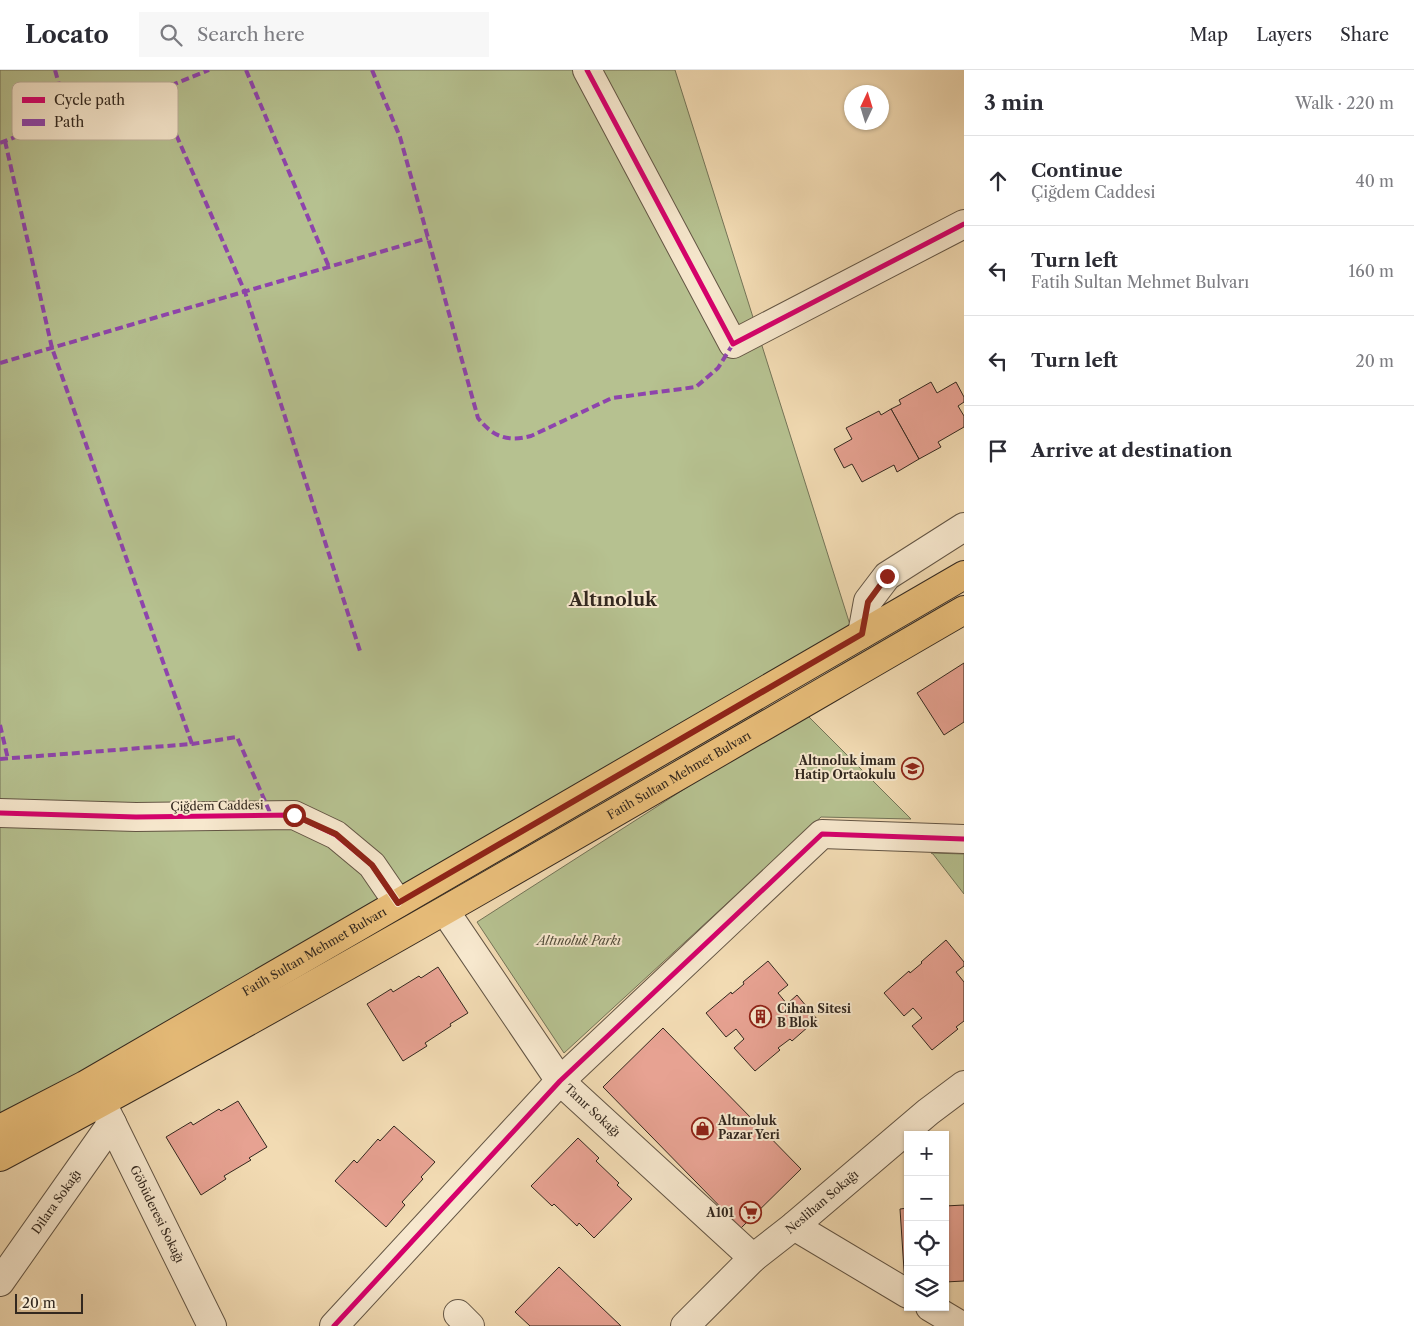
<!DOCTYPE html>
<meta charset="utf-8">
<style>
body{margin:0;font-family:"Libre Caslon Text",serif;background:#f7f7f7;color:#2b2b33}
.controls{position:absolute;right:15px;bottom:15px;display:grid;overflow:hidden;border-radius:0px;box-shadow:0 1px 4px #0004}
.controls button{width:45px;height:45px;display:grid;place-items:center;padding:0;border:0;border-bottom:1px solid #e1e1e2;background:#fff;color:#2b2b33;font:25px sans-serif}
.compass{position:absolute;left:844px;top:15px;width:45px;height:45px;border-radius:50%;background:#fff;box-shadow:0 1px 4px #0004;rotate:4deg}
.scale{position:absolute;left:15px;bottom:12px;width:68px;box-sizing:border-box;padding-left:5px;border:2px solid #33281f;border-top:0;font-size:14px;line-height:18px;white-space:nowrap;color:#33281f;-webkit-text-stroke:4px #f7e8ce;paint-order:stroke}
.stop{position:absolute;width:15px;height:15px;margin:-11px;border:4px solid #8f2418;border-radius:50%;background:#fff}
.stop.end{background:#8f2418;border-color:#fff;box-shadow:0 1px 5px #0008}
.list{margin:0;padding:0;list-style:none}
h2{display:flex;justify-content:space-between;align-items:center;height:65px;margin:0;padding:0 20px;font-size:21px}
h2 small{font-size:16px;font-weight:400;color:#7c7c81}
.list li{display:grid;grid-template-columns:32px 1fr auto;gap:15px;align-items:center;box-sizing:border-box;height:90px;padding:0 20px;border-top:1px solid #e1e1e2}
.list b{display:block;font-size:19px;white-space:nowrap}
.list p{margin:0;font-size:16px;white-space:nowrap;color:#7c7c81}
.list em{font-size:16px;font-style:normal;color:#7c7c81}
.icon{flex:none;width:28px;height:28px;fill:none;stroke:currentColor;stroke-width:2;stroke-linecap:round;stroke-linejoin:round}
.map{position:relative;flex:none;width:964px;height:1256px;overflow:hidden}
header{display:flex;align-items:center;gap:30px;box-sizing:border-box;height:70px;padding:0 25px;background:#fff;border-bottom:1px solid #e1e1e2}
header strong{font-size:24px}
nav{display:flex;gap:28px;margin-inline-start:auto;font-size:18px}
.search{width:350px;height:45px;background:#f7f7f7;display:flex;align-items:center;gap:12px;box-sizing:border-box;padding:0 18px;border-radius:0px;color:#7c7c81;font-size:19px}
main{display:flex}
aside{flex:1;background:#fff}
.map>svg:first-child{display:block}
.green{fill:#b6c190;stroke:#747458}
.building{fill:#e7a292;stroke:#33281f}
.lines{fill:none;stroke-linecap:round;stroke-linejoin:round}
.minor-casing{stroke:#635544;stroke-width:30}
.major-casing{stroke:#33281f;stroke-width:30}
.minor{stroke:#f7e8ce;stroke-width:28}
.major{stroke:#e9be7a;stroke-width:28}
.quiet{stroke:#8e44ad;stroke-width:4;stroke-dasharray:8 4;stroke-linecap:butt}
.cycleway-casing{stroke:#f7e8ce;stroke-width:8}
.cycleway{stroke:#d6006c;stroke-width:5}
.route{stroke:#8f2418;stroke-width:6}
.labels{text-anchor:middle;stroke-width:4;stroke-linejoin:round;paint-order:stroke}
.poi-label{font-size:12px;font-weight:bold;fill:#33281f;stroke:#f7e8ce;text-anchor:end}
.street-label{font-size:12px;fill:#33281f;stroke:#f7e8ce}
.park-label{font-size:12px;font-style:italic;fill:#544e3b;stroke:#f7e8ce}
.district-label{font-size:18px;font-weight:bold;fill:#33281f;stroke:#f7e8ce}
.key{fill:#f7e8ce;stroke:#bcae9a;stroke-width:1}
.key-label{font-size:14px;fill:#33281f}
</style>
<header>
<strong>Locato</strong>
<div class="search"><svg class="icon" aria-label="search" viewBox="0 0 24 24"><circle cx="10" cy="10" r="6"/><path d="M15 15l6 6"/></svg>Search here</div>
<nav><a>Map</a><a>Layers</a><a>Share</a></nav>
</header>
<main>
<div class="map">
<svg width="964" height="1256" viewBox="0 0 964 1256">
<rect width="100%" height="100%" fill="#f2dbb3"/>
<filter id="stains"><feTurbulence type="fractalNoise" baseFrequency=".004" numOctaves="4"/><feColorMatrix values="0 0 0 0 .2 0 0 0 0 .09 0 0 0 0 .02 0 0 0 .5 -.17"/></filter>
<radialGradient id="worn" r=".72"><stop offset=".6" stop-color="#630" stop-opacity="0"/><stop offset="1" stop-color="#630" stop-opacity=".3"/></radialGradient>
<g class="green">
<path d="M0,0H675L857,577L0,1050Z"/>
<path d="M808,646L911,749L821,747L564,983L477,852L714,700Z"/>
<path d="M931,783L964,784V824L933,784Z"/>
</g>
<g class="building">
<path d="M931,312L937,323L956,312L964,327V332L958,336L964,346V357L938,372L941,377L919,389L891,339L901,334L899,330Z"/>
<path d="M891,339L919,389L897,402L894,395L862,412L852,394L844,398L834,379L852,369L846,358L879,341L881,345Z"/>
<path d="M964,593V652L944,665L917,623Z"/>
<path d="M946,870L964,892V896L956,902L964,912V951L956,957L958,959L932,980L912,956L922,948L913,938L904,946L884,923L909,901L910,903L922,893L921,892Z"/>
<path d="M768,891L788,915L778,923L787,934L797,925L817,949L792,971L790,969L778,978L780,980L755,1001L734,978L744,969L736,959L726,967L706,943L731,922L732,924L744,914L743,912Z"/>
<path d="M438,897L468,943L450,954L451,956L425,973L427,976L403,991L367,934L391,919L393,922L419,906L421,908Z"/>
<path d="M663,958L801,1099L741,1158L603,1017Z"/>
<path d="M238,1031L267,1077L249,1088L251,1090L224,1106L226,1109L201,1125L166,1067L191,1052L193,1055L219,1039L221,1041Z"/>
<path d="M394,1056L435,1092L421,1107L423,1109L402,1132L405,1135L386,1157L335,1111L354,1090L357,1093L378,1069L380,1071Z"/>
<path d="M578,1068L599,1088L596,1091L619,1113L617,1115L632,1129L594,1168L579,1153L577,1156L554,1134L552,1136L531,1116Z"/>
<path d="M964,1135V1211L945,1212V1136Z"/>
<path d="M908,1138V1215H905L900,1139Z"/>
<path d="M559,1197L621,1256H530L515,1242Z"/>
</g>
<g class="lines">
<defs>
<g id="minor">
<path d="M587,0L733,274L964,154"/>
<path d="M862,564L868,531L887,506L964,457"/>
<path d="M0,743L136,747L294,745L336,765L372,795L398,833"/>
<path id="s1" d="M445,841L560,1011L753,1188"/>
<path id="s2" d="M102,1033L212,1256"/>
<path d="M794,1156L908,1224"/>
<path id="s3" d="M0,1212L112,1053"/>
<path d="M930,1237L962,1256"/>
<path d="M458,1244L470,1256"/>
<path d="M334,1256L560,1011L822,764L964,769"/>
<path id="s4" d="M685,1256L753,1188L794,1156L928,1042L964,1015"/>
</g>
<g id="major">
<path id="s5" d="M0,1059L85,1015L964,505"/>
<path id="s6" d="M0,1087C326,913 645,725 964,540"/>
</g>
</defs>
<use href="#minor" class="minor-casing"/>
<use href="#major" class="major-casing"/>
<use href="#minor" class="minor"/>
<use href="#major" class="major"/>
<g class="quiet">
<path d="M55,0L68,46"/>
<path d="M246,0L329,197"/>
<path d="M372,0L400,67L478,348C493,367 507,372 531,366L612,328L696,317L718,298L733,274"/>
<path d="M157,21L245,222L360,581"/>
<path d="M5,71L52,278L192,674"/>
<path d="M0,73L68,46L157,21L209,0"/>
<path d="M0,293L428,168"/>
<path d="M0,655L8,689"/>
<path d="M0,689L192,674L237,667L271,745"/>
</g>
<defs>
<g id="cycleway">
<path d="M587,0L733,274L964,154"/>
<path d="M0,743L136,747L294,745L336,765L372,795L398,833"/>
<path d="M334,1256L560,1011L822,764L964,769"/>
</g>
</defs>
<use href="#cycleway" class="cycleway-casing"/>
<use href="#cycleway" class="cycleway"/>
</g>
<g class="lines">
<path class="route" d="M294,745L336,764L372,795L398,833L862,564L868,532L887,506"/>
</g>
<defs>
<symbol id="school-ring" viewBox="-11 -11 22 22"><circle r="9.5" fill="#f7e8ce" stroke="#8f2418" stroke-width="1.5"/><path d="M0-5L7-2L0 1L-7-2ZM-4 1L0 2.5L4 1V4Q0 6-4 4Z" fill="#8f2418"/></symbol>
<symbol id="building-ring" viewBox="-11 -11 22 22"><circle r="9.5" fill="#f7e8ce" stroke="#8f2418" stroke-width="1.5"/><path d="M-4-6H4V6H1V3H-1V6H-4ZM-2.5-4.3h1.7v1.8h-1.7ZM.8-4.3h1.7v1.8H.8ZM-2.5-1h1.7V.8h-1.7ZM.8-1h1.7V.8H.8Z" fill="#8f2418"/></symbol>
<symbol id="shop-ring" viewBox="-11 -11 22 22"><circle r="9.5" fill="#f7e8ce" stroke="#8f2418" stroke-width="1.5"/><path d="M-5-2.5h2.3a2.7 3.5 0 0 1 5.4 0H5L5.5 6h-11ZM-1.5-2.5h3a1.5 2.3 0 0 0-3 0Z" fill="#8f2418"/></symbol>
<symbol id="supermarket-ring" viewBox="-11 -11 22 22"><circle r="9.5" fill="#f7e8ce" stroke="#8f2418" stroke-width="1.5"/><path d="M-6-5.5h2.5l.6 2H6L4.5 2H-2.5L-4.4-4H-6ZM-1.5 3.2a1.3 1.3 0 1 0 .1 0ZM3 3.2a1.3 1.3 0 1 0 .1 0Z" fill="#8f2418"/></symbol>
</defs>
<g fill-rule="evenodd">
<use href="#school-ring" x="900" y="686" width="25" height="25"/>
<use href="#building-ring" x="748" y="934" width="25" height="25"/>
<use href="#shop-ring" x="690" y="1046" width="25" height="25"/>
<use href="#supermarket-ring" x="738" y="1130" width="25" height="25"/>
</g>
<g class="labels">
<g class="poi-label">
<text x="896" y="695">Altınoluk İmam<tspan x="896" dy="14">Hatip Ortaokulu</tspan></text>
<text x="777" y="943" text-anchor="start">Cihan Sitesi<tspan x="777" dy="14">B Blok</tspan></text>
<text x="718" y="1055" text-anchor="start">Altınoluk<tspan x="718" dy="14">Pazar Yeri</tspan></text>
<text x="734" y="1147">A101</text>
</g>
<g class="street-label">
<text dy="4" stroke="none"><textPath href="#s6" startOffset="779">Fatih Sultan Mehmet Bulvarı</textPath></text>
<text transform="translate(217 736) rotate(-1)" y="4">Çiğdem Caddesi</text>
<text dy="4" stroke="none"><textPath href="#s5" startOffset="361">Fatih Sultan Mehmet Bulvarı</textPath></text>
<text dy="4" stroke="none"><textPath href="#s1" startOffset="249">Tanır Sokağı</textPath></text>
<text dy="4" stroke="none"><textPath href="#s4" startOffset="185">Neslihan Sokağı</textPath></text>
<text dy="4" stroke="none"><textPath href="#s3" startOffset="98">Dilara Sokağı</textPath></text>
<text dy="4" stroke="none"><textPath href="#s2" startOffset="124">Göbüderesi Sokağı</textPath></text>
</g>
<g class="park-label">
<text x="579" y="875">Altınoluk Parkı</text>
</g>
<g class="district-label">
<text x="613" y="536">Altınoluk</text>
</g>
</g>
<rect x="12" y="12" width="166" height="58" rx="8" class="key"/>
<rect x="22" y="27" width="23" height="6" fill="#d6006c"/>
<rect x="22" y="49" width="23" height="7" fill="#8e44ad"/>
<g class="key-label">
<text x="54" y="35">Cycle path</text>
<text x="54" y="57">Path</text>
</g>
<rect width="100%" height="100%" filter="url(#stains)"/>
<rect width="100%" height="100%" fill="url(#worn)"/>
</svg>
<div class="controls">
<button>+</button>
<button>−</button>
<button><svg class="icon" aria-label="locate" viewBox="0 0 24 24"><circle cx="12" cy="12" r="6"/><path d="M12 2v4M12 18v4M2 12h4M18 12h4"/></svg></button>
<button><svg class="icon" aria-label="layers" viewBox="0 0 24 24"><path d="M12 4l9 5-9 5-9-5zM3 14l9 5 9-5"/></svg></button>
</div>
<svg class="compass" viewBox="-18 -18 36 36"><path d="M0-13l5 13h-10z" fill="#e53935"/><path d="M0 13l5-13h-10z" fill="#7c7c81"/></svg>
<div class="scale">20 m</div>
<div class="stop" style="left:294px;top:745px"></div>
<div class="stop end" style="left:887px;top:506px"></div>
</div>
<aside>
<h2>3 min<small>Walk · 220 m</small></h2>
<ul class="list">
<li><svg class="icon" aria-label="ahead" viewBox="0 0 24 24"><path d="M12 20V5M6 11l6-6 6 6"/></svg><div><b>Continue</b><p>Çiğdem Caddesi</p></div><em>40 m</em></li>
<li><svg class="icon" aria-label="left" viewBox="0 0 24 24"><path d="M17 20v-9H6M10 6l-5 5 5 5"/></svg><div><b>Turn left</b><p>Fatih Sultan Mehmet Bulvarı</p></div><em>160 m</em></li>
<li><svg class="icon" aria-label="left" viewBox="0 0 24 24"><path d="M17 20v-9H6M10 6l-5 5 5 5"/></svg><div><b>Turn left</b></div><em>20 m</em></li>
<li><svg class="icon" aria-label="arrive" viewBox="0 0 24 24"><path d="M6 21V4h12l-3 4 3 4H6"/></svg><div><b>Arrive at destination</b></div></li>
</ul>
</aside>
</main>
